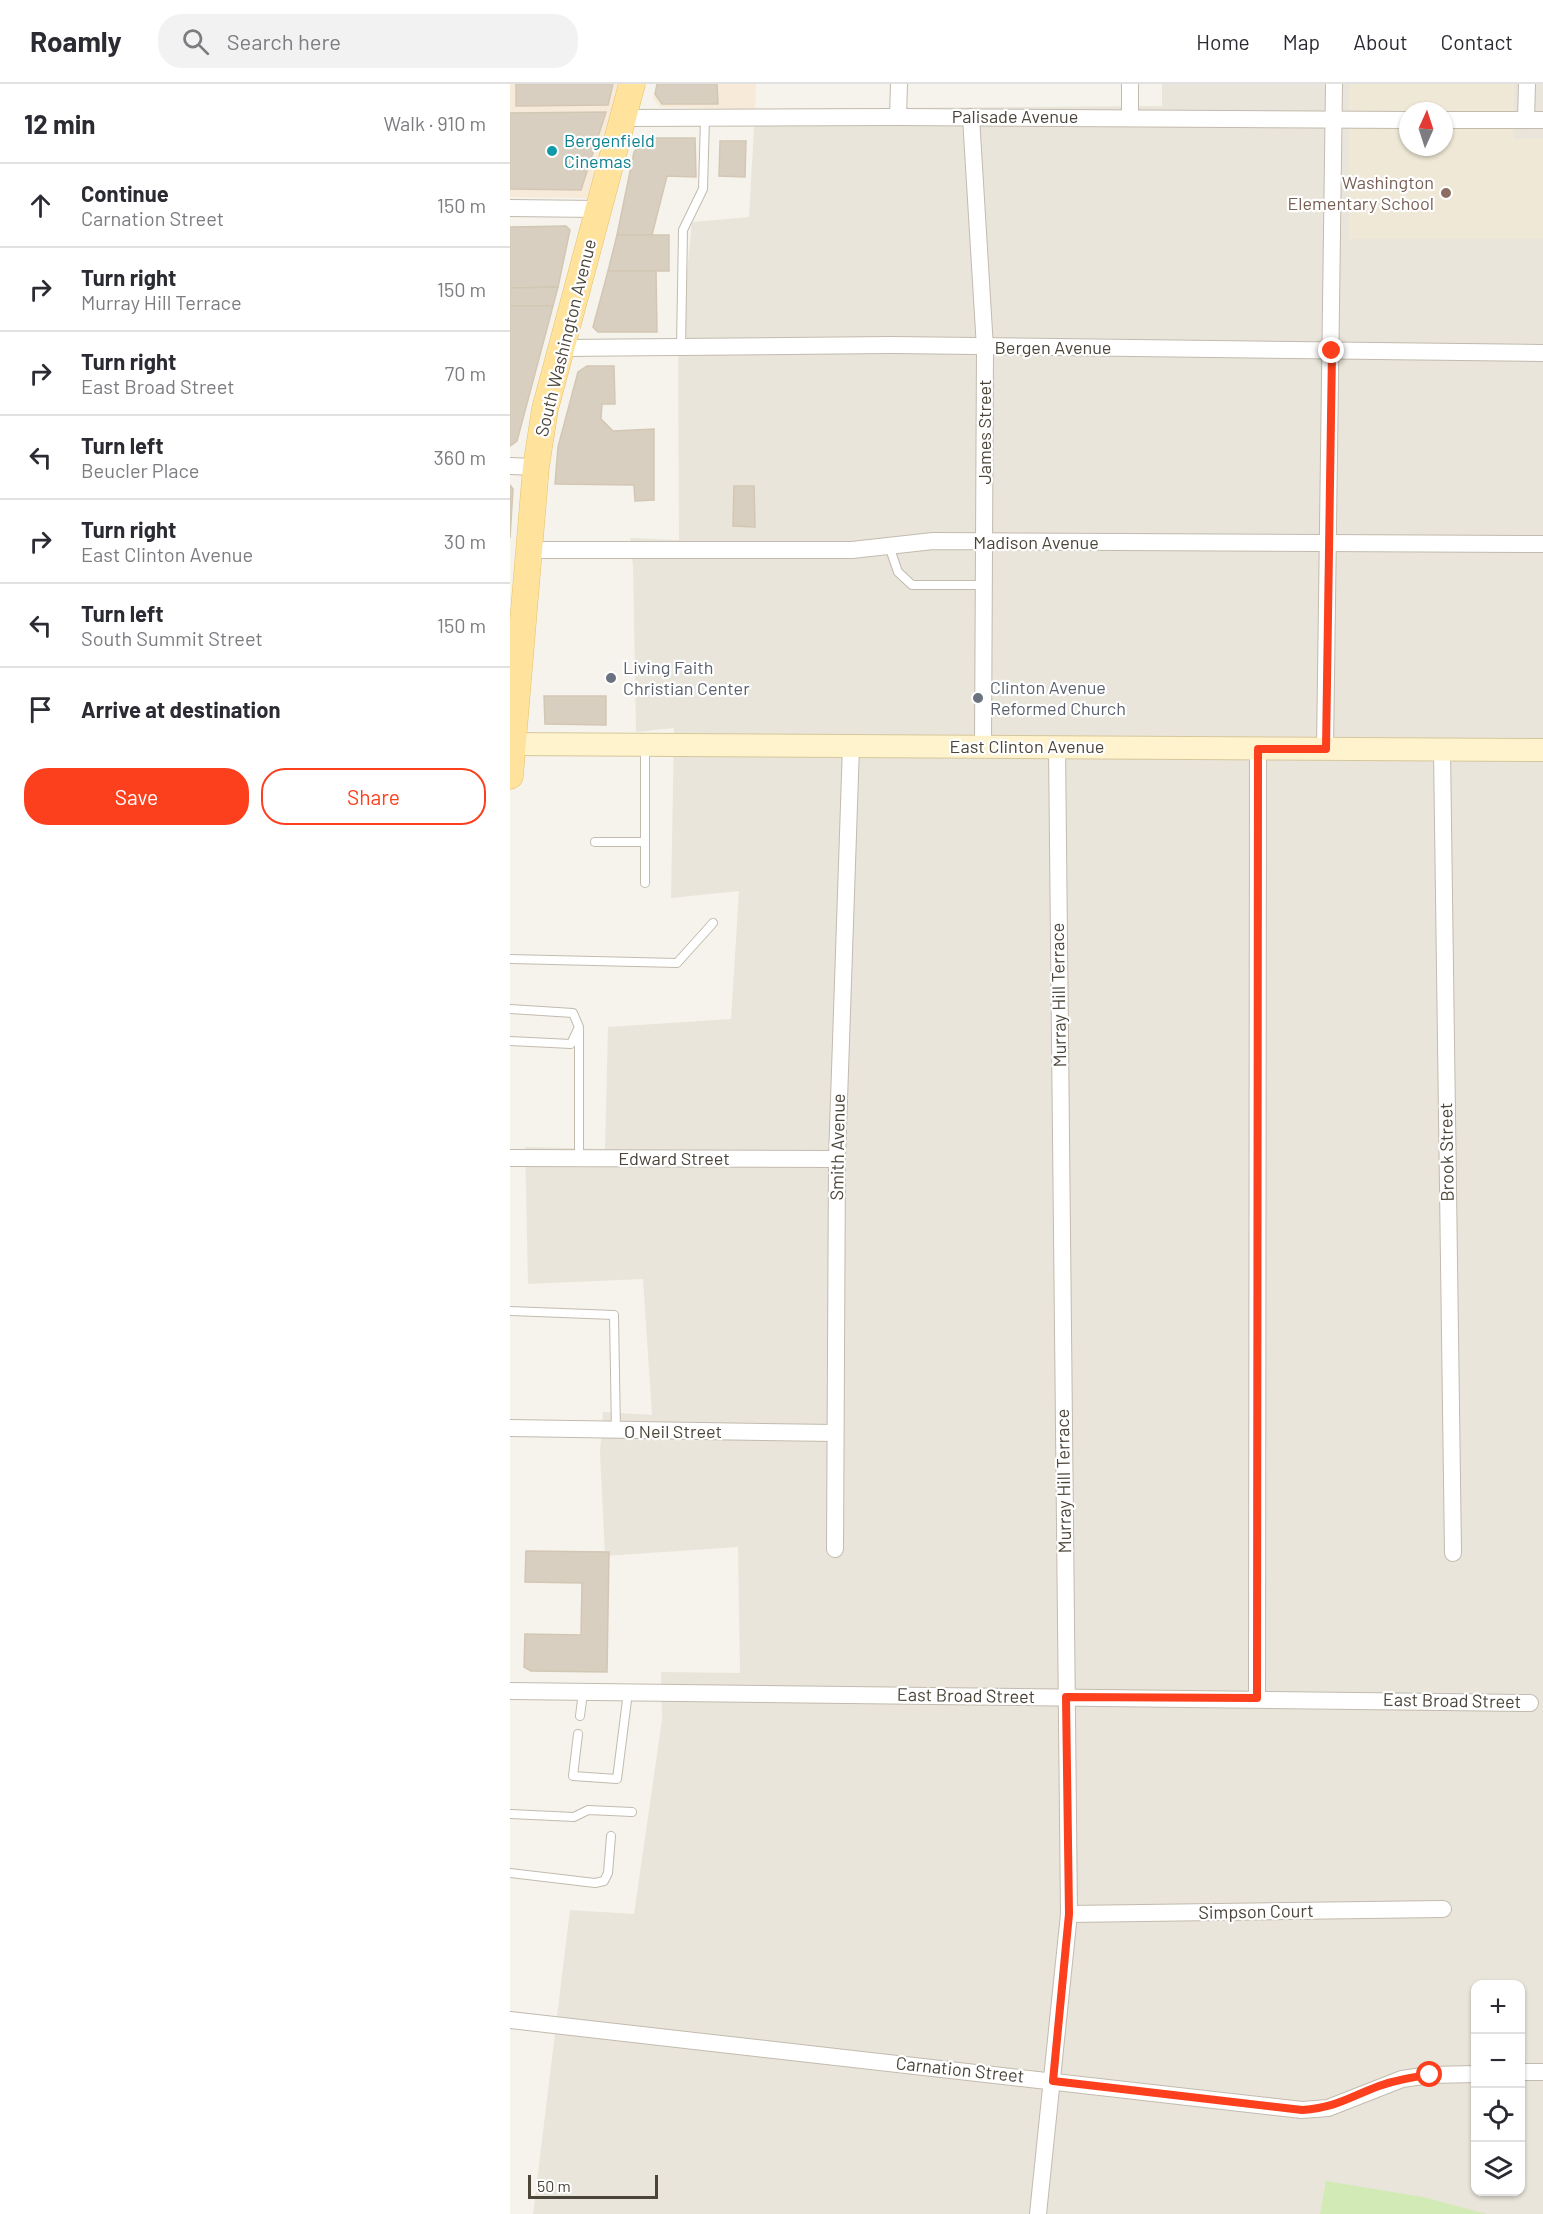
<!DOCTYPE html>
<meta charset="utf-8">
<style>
body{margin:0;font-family:Barlow,sans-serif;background:#f2f2f3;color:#2b2b33}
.controls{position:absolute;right:18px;bottom:18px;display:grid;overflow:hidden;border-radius:12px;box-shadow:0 2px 4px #0004}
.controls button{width:54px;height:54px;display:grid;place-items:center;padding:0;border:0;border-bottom:2px solid #e1e1e2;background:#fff;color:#2b2b33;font:30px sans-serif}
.compass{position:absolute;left:889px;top:18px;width:54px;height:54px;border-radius:50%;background:#fff;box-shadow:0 2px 4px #0004;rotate:3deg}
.scale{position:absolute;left:18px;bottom:15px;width:130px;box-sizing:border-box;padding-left:6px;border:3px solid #4b4439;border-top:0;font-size:16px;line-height:21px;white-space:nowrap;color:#4b4439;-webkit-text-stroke:4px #fff;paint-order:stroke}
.stop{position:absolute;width:18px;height:18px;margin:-14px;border:4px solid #fc3f1d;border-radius:50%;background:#fff}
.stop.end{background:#fc3f1d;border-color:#fff;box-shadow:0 2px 6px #0008}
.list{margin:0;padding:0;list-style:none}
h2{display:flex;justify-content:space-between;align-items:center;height:78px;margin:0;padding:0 24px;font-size:26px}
h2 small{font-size:20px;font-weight:400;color:#7c7c81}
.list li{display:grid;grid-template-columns:39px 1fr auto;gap:18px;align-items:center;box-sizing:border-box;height:84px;padding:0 24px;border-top:2px solid #e1e1e2}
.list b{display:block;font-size:22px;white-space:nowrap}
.list p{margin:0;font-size:20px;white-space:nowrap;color:#7c7c81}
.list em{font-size:20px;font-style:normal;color:#7c7c81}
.actions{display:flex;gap:12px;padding:18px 24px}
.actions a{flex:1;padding:14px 0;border:2px solid #fc3f1d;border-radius:24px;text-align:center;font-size:21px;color:#fc3f1d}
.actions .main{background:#fc3f1d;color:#fff}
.icon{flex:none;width:33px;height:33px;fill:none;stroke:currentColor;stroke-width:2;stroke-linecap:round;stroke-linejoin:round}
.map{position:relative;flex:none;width:1033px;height:2130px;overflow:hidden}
header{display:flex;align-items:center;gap:36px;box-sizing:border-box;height:84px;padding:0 30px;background:#fff;border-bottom:2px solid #e1e1e2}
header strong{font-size:28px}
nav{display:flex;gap:33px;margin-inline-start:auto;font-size:21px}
.search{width:420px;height:54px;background:#f2f2f3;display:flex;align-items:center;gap:15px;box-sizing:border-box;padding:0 21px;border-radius:24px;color:#7c7c81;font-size:22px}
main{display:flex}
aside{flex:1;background:#fff}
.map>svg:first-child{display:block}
.residential{fill:#eae5da;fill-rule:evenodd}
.commercial{fill:#f7ead8}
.education{fill:#efe8d6;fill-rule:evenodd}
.green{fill:#d2eab5}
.building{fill:#d8cfc1;stroke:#d3c7b4;stroke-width:1.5}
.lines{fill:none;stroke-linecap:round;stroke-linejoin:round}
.lane-casing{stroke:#c2bbae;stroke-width:10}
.street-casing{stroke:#c2bbae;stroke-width:18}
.secondary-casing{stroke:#d6c79b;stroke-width:24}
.primary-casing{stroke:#e6c16a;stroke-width:27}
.lane{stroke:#fff;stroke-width:8}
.street{stroke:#fff;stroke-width:16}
.secondary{stroke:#fff3cd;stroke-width:22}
.primary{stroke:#ffe39c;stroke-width:26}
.route{stroke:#fc3f1d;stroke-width:8}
.culture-dot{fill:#0f9aa8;stroke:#fff;stroke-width:2}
.education-dot{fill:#8d6e63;stroke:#fff;stroke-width:2}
.worship-dot{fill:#6b7280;stroke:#fff;stroke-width:2}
.labels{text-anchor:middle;stroke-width:4.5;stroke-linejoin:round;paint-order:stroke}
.street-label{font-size:18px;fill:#4b4439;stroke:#fff}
.culture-label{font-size:18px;fill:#0d838f;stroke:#fff;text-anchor:start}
.education-label{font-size:18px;fill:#785e54;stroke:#fff;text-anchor:end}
.worship-label{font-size:18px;fill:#5b616d;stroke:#fff;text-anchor:start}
</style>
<header>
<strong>Roamly</strong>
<div class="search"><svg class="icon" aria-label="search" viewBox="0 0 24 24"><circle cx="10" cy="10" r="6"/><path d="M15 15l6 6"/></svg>Search here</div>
<nav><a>Home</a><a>Map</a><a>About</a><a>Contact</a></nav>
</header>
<main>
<aside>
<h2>12 min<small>Walk · 910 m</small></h2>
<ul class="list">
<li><svg class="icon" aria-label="ahead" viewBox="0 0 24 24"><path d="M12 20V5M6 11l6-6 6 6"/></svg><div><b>Continue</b><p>Carnation Street</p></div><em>150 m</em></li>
<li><svg class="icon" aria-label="right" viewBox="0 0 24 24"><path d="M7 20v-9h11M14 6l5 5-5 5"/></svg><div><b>Turn right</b><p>Murray Hill Terrace</p></div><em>150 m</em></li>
<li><svg class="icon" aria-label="right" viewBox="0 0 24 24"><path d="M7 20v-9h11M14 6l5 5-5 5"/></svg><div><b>Turn right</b><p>East Broad Street</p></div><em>70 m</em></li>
<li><svg class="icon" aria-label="left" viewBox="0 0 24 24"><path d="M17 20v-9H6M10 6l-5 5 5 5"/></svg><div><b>Turn left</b><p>Beucler Place</p></div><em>360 m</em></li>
<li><svg class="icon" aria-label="right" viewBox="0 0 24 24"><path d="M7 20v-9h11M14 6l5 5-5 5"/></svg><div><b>Turn right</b><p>East Clinton Avenue</p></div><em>30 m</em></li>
<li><svg class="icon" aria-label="left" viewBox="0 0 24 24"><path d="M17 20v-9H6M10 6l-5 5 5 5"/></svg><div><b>Turn left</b><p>South Summit Street</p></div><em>150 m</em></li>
<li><svg class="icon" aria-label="arrive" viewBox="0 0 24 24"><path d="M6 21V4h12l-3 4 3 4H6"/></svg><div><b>Arrive at destination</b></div></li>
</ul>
<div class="actions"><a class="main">Save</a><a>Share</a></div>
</aside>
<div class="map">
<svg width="1033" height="2130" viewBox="0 0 1033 2130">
<rect width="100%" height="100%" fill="#f6f3ec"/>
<path class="residential" d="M652,0H1033V2130H23L60,1826L124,1830L152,1636L151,1588L230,1589L228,1463L95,1472L90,1369L93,1328L142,1331L133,1195L18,1200L15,1063L95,1065L98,943L221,935L229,807L161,814L164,644L126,648L123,483L120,454L169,456L168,279L182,138L239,133L245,25L652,22ZM898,27H934V63H898ZM966,1900H1011V2108H966Z"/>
<g class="commercial">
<path d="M0,0H109L79,114L0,113Z"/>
<path d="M147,0H246L245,25L150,23L143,15Z"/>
</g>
<path class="education" d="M839,0H1004V55H1033V155H839ZM898,27H934V63H898Z"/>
<path class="green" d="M816,2097L913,2113L977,2130H810Z"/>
<g class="building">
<path d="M6,0H103L98,21L6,22Z"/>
<path d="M147,0H207L208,20H152L145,10Z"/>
<path d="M96,28L71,106L0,105V29Z"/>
<path d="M134,54H185L186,93L157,92L142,151H107L124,68Z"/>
<path d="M210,57H236L235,93L209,92Z"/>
<path d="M56,142L60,146L48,203L0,204V143Z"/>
<path d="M107,151H159V187H98Z"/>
<path d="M98,187H146L147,248H88L83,243Z"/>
<path d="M48,203L43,222H0V204Z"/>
<path d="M0,222H43L7,357L0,362Z"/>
<path d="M77,282H104L105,320H92L91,335L103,347L144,345V416L125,417L124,401L45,400L48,363L68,288Z"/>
<path d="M0,401L3,405L0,454Z"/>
<path d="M224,402H244L245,443L223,442Z"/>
<path d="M34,612H96V641L35,640Z"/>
<path d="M16,1467L99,1468L97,1588L21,1587L14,1583L15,1550L71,1551L72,1499L15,1498Z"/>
</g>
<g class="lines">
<defs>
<g id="lane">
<path d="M171,263L173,146L193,105L195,34"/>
<path d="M379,462L388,488L402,501H474"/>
<path d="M85,758H135"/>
<path d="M135,799V661"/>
<path d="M0,875L167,879L203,839"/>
<path d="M0,925L63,929L69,943L61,960L0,957"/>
<path d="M69,947V1075"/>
<path d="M0,1227L104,1231L106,1347"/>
<path d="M70,1632L73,1608"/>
<path d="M68,1650L63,1692L107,1695L118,1608"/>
<path d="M0,1730L64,1733L78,1726L122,1728"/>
<path d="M0,1789L85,1799L94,1797L98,1789L101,1752"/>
</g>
<g id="street">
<path d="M388,33L389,0"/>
<path d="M461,33L475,264L473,663"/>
<path d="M113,34L388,33L898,36"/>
<path d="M620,34V0"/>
<path d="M934,36H1033"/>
<path d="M1016,36L1017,0"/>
<path d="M0,124L88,125"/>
<path d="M53,264L381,261L1033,269"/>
<path d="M0,382L26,383"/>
<path d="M20,466H342L423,457L1033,460"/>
<path d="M815,665L824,0"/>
<path d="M932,666L943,1469"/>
<path d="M0,1074L327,1075"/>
<path d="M0,1344L325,1349"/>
<path d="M325,1465L327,1075L341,662"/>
<path d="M0,1607L1020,1619"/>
<path d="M747,1614L748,665"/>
<path d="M559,1830L933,1825"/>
<path d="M0,1936L792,2026L818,2024L892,1995L920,1991L966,1990"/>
<path d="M1011,1988H1033"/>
<path d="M528,2130L559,1830L547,662"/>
</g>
<path id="secondary" d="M0,660L1033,666"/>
<path id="primary" d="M0,692L26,383L35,325L122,0"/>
</defs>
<use href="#lane" class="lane-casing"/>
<use href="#street" class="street-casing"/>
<use href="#secondary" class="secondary-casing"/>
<use href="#primary" class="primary-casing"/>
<use href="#lane" class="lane"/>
<use href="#street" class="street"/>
<use href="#secondary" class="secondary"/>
<use href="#primary" class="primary"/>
</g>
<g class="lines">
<path class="route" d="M822,267L816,665H748L747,1614L556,1613L559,1830L543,1997L792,2026C828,2023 837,2014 869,2002C886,1996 902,1993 920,1991"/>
</g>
<circle class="culture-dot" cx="42" cy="67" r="6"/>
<circle class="education-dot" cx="936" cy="109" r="6"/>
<g class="worship-dot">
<circle cx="101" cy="594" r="6"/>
<circle cx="468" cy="614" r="6"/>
</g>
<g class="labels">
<g class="street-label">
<text x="505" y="39">Palisade Avenue</text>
<text transform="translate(56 254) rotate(-76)" y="6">South Washington Avenue</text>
<text x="543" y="270">Bergen Avenue</text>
<text transform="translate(475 348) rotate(-90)" y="6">James Street</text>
<text x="526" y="465">Madison Avenue</text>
<text x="517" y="669">East Clinton Avenue</text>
<text transform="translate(549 911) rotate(-91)" y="6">Murray Hill Terrace</text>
<text transform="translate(328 1063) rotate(-89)" y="6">Smith Avenue</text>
<text transform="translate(937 1068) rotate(-91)" y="6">Brook Street</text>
<text x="164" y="1081">Edward Street</text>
<text x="163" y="1354">O Neil Street</text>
<text transform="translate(554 1397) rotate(-91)" y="6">Murray Hill Terrace</text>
<text transform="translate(456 1612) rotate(1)" y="6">East Broad Street</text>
<text transform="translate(942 1617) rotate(1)" y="6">East Broad Street</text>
<text transform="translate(746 1828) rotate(-1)" y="6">Simpson Court</text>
<text transform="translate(450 1986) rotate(6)" y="6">Carnation Street</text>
</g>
<g class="culture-label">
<text x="54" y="63">Bergenfield<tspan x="54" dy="21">Cinemas</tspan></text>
</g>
<g class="education-label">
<text x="924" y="105">Washington<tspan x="924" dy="21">Elementary School</tspan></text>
</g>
<g class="worship-label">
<text x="113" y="590">Living Faith<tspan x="113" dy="21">Christian Center</tspan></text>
<text x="480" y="610">Clinton Avenue<tspan x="480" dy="21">Reformed Church</tspan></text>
</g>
</g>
</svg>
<div class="controls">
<button>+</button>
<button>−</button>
<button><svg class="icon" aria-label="locate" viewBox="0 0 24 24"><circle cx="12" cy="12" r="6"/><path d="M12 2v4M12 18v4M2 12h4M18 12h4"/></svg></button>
<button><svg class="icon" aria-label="layers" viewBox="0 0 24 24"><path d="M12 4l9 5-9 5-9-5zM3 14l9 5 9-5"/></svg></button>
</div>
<svg class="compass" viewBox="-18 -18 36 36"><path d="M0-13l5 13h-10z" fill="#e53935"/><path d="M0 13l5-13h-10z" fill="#7c7c81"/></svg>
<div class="scale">50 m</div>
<div class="stop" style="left:920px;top:1991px"></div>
<div class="stop end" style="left:822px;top:267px"></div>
</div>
</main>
